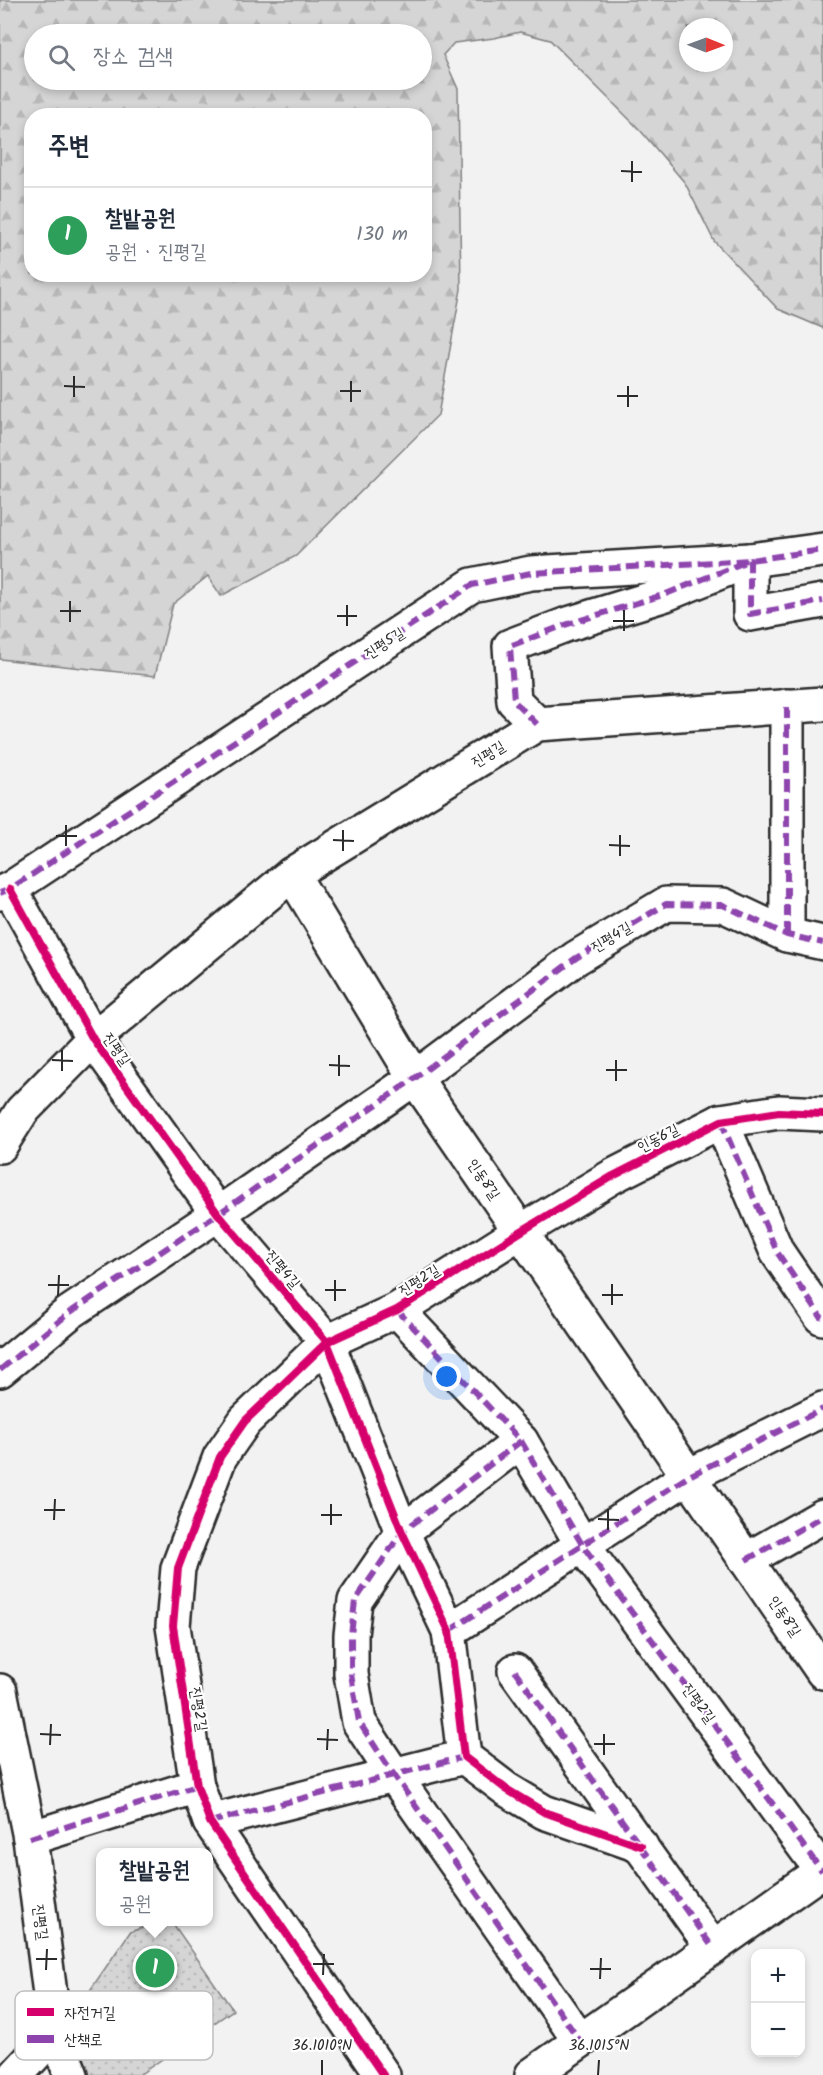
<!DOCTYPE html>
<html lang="ko">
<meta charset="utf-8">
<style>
body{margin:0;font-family:Kalam,"Poor Story",sans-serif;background:#f6f6f7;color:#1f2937}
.controls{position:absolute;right:18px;bottom:18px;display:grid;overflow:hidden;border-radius:12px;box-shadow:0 3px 9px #0003}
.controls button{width:54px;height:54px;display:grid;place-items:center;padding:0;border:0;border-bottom:2px solid #e0e1e3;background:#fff;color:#1f2937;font:30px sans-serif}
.compass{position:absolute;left:679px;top:18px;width:54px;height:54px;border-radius:50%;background:#fff;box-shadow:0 3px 9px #0003;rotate:91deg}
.you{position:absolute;left:447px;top:1377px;width:21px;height:21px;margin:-15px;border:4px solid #fff;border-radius:50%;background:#1a73e8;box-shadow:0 0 0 9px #1a73e833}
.badge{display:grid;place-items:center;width:39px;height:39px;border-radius:50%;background:#1f6fb2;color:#fff;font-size:20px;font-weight:700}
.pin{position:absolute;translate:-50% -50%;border:3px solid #fff;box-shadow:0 2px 6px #0006}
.popup{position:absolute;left:96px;top:1848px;width:117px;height:78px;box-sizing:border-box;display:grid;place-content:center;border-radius:12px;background:#fff;filter:drop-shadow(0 2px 4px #0005);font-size:20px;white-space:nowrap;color:#747a83}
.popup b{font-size:22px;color:#1f2937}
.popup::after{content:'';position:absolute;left:50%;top:100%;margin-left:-12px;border:12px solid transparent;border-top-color:#fff}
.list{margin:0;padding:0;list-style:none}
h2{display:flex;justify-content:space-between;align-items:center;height:78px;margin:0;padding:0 24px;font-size:26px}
h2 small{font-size:20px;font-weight:400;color:#747a83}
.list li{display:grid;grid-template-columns:39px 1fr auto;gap:18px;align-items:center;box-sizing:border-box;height:96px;padding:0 24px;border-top:2px solid #e0e1e3}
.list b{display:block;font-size:22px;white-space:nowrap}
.list p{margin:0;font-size:20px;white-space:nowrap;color:#747a83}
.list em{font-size:20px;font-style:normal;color:#747a83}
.icon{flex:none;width:33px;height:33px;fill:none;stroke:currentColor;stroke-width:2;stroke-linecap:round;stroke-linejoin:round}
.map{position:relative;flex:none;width:823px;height:2075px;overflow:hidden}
.search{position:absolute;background:#fff;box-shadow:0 3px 9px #0003;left:24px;top:24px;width:408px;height:66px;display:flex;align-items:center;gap:15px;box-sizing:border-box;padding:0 21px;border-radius:33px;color:#747a83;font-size:22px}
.panel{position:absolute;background:#fff;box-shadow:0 3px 9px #0003;left:24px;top:108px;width:408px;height:174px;border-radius:24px}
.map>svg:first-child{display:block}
.grass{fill:url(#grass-dots);stroke:#808080;stroke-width:1.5}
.forest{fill:url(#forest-firs);stroke:#808080;stroke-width:1.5;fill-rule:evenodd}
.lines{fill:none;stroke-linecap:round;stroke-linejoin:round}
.minor-casing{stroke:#2b2b2b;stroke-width:38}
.minor{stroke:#fff;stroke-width:33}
.quiet{stroke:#8e44ad;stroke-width:6;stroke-dasharray:12 6;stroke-linecap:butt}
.cycleway-casing{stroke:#fff;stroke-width:11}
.cycleway{stroke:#d6006c;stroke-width:8}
.ticks{fill:none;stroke:#2b2b2b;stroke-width:2}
.labels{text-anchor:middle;stroke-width:4.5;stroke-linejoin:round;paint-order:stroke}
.street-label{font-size:15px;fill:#2b2b2b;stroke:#fff}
.key{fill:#fff;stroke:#bfbfbf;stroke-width:1.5}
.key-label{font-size:16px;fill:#2b2b2b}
.ticks-label{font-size:15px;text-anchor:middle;fill:#2b2b2b;stroke:#fff;stroke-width:4.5;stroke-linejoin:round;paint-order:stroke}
</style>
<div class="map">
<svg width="823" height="2075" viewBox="0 0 823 2075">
<defs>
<pattern id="grass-dots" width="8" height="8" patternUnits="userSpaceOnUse" patternTransform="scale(1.5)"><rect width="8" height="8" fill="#d5d5d5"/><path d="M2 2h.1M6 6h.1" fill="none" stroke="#b7b7b7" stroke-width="1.8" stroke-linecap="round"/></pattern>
<pattern id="forest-firs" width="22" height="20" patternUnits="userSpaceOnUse" patternTransform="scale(1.5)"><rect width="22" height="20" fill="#d5d5d5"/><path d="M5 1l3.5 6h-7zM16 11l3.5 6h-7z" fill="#b7b7b7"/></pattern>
</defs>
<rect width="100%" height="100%" fill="#f2f2f2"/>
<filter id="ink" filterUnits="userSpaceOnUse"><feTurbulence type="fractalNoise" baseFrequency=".0167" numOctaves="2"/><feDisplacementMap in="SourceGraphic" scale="12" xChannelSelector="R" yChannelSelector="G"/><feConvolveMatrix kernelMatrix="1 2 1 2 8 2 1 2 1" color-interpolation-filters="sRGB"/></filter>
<g filter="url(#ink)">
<path class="grass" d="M159,1922H172L233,2010L139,2075H82L75,2066L80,2005L130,1932Z"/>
<path class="forest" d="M0,0H823V328L778,309L714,241L685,183L640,130L550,40L520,32L494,38L454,43L443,55L458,89L461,289L438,415L296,556L221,596L208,576L173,604L155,676L0,659ZM688,27H724V63H688ZM34,34H422V80H34ZM32,116H424V274H32Z"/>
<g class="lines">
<defs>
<g id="minor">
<path d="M537,724L514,701L510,646L565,625L666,594L750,560V614L823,601"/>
<path d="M292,874L415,1078L823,1672"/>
<path d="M10,889L93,1039L218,1214L327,1342L402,1532L449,1631L464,1757L506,1789L544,1812L641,1846"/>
<path d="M0,893L10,889L472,585L531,573L750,560L823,550"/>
<path d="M787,935V706"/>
<path d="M721,1121L777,1252L821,1317L823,1318"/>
<path d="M0,1146L22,1111L93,1039L292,874L537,724L823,704"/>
<path d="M397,1310L521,1441L583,1546L822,1871"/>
<path d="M0,1370L69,1313L218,1214L415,1078L576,958L666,904L723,905L787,935L823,943"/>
<path d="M521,1441L402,1532L355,1601L351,1635V1674L359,1722L394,1775L580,2041"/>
<path d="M746,1560L823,1516"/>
<path d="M449,1631L689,1476L823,1409"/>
<path d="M515,1671L713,1948"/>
<path d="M0,1691L30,1838L55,2033L71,2075"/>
<path d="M210,1822L464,1757"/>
<path d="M30,1838L197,1786"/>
<path d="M16,2075L55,2033"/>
<path d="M383,2075L210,1822L197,1786L173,1626L178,1568L220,1457L245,1421L327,1342L397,1310L520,1232L613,1176L721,1121L779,1112L823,1114"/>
<path d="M532,2075L823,1870"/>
</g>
</defs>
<use href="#minor" class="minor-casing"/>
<use href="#minor" class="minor"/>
<g class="quiet">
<path d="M537,724L514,701L510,646L565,625L666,594L750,560V614L823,601"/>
<path d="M0,893L10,889L472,585L531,573L750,560L823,550"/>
<path d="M787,935V706"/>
<path d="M721,1121L777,1252L821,1317L823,1318"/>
<path d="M397,1310L521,1441L583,1546L822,1871"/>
<path d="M0,1370L69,1313L218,1214L415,1078L576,958L666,904L723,905L787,935L823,943"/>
<path d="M521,1441L402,1532L355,1601L351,1635V1674L359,1722L394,1775L580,2041"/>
<path d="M746,1560L823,1516"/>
<path d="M449,1631L689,1476L823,1409"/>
<path d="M515,1671L713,1948"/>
<path d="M210,1822L464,1757"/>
<path d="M30,1838L197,1786"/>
</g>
<defs>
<g id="cycleway">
<path d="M10,889L93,1039L218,1214L327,1342L402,1532L449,1631L464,1757L506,1789L544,1812L641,1846"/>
<path d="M383,2075L210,1822L197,1786L173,1626L178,1568L220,1457L245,1421L327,1342L397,1310L520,1232L613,1176L721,1121L779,1112L823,1114"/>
</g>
</defs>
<use href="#cycleway" class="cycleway-casing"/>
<use href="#cycleway" class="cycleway"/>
</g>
</g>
<path class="ticks" d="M621,171L642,172M632,182V161M64,386L85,387M340,391H361M617,396H638M74,397V376M351,402V381M628,407V386M60,611H81M337,616H357M613,621H634M70,622V601M347,626V605M624,631V610M56,836H77M333,840L354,841M609,845L630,846M66,846V825M343,851V830M620,856V835M52,1060L73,1061M329,1065L350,1066M606,1070H627M62,1071V1050M339,1076V1055M616,1081V1060M48,1285H69M325,1290H346M602,1295H623M58,1296L59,1275M335,1301V1280M612,1305V1284M44,1510H65M321,1515H342M598,1519L619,1520M54,1520L55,1499M331,1525V1504M608,1530V1509M40,1734L61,1735M317,1739L338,1740M594,1744H615M50,1745L51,1724M327,1750L328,1729M604,1755V1734M36,1959H57M313,1964H334M590,1969H611M46,1970L47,1949M323,1975L324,1954M600,1979L601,1958M322,2075V2060M598,2075L599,2060"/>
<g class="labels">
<g class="street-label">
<text transform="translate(384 643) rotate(-33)" y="5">진평5길</text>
<text transform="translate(488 754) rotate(-32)" y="5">진평길</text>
<text transform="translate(611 937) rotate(-31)" y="5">진평4길</text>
<text transform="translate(117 1049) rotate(55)" y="5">진평길</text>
<text transform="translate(658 1138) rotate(-27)" y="5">인동6길</text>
<text transform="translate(484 1179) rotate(56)" y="5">인동8길</text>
<text transform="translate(283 1269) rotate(50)" y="5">진평4길</text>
<text transform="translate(419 1280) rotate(-32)" y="5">진평2길</text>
<text transform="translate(785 1616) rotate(56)" y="5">인동8길</text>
<text transform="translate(699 1703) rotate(54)" y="5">진평2길</text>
<text transform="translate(199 1709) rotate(81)" y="5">진평2길</text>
<text transform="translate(41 1922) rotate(83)" y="5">진평길</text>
</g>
</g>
<rect x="15" y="1991" width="198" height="69" rx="9" class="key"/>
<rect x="27" y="2008" width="27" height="8" fill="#d6006c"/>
<rect x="27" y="2035" width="27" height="8" fill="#8e44ad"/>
<g class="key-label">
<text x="64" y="2018">자전거길</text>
<text x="64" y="2045">산책로</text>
</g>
<g class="ticks-label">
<text x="322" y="2050">36.1010°N</text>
<text x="599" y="2050">36.1015°N</text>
</g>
</svg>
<div class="controls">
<button>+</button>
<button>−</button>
</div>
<svg class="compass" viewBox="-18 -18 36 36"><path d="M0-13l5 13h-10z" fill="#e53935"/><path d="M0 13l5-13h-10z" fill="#747a83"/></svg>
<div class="you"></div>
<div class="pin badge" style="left:155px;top:1968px;background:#2e9e5b">1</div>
<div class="popup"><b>찰밭공원</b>공원</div>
<div class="search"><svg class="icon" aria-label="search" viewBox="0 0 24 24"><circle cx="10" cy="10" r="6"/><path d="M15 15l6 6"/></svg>장소 검색</div>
<section class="panel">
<h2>주변<small></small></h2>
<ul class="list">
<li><span class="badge" style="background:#2e9e5b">1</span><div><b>찰밭공원</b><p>공원 · 진평길</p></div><em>130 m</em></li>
</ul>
</section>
</div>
